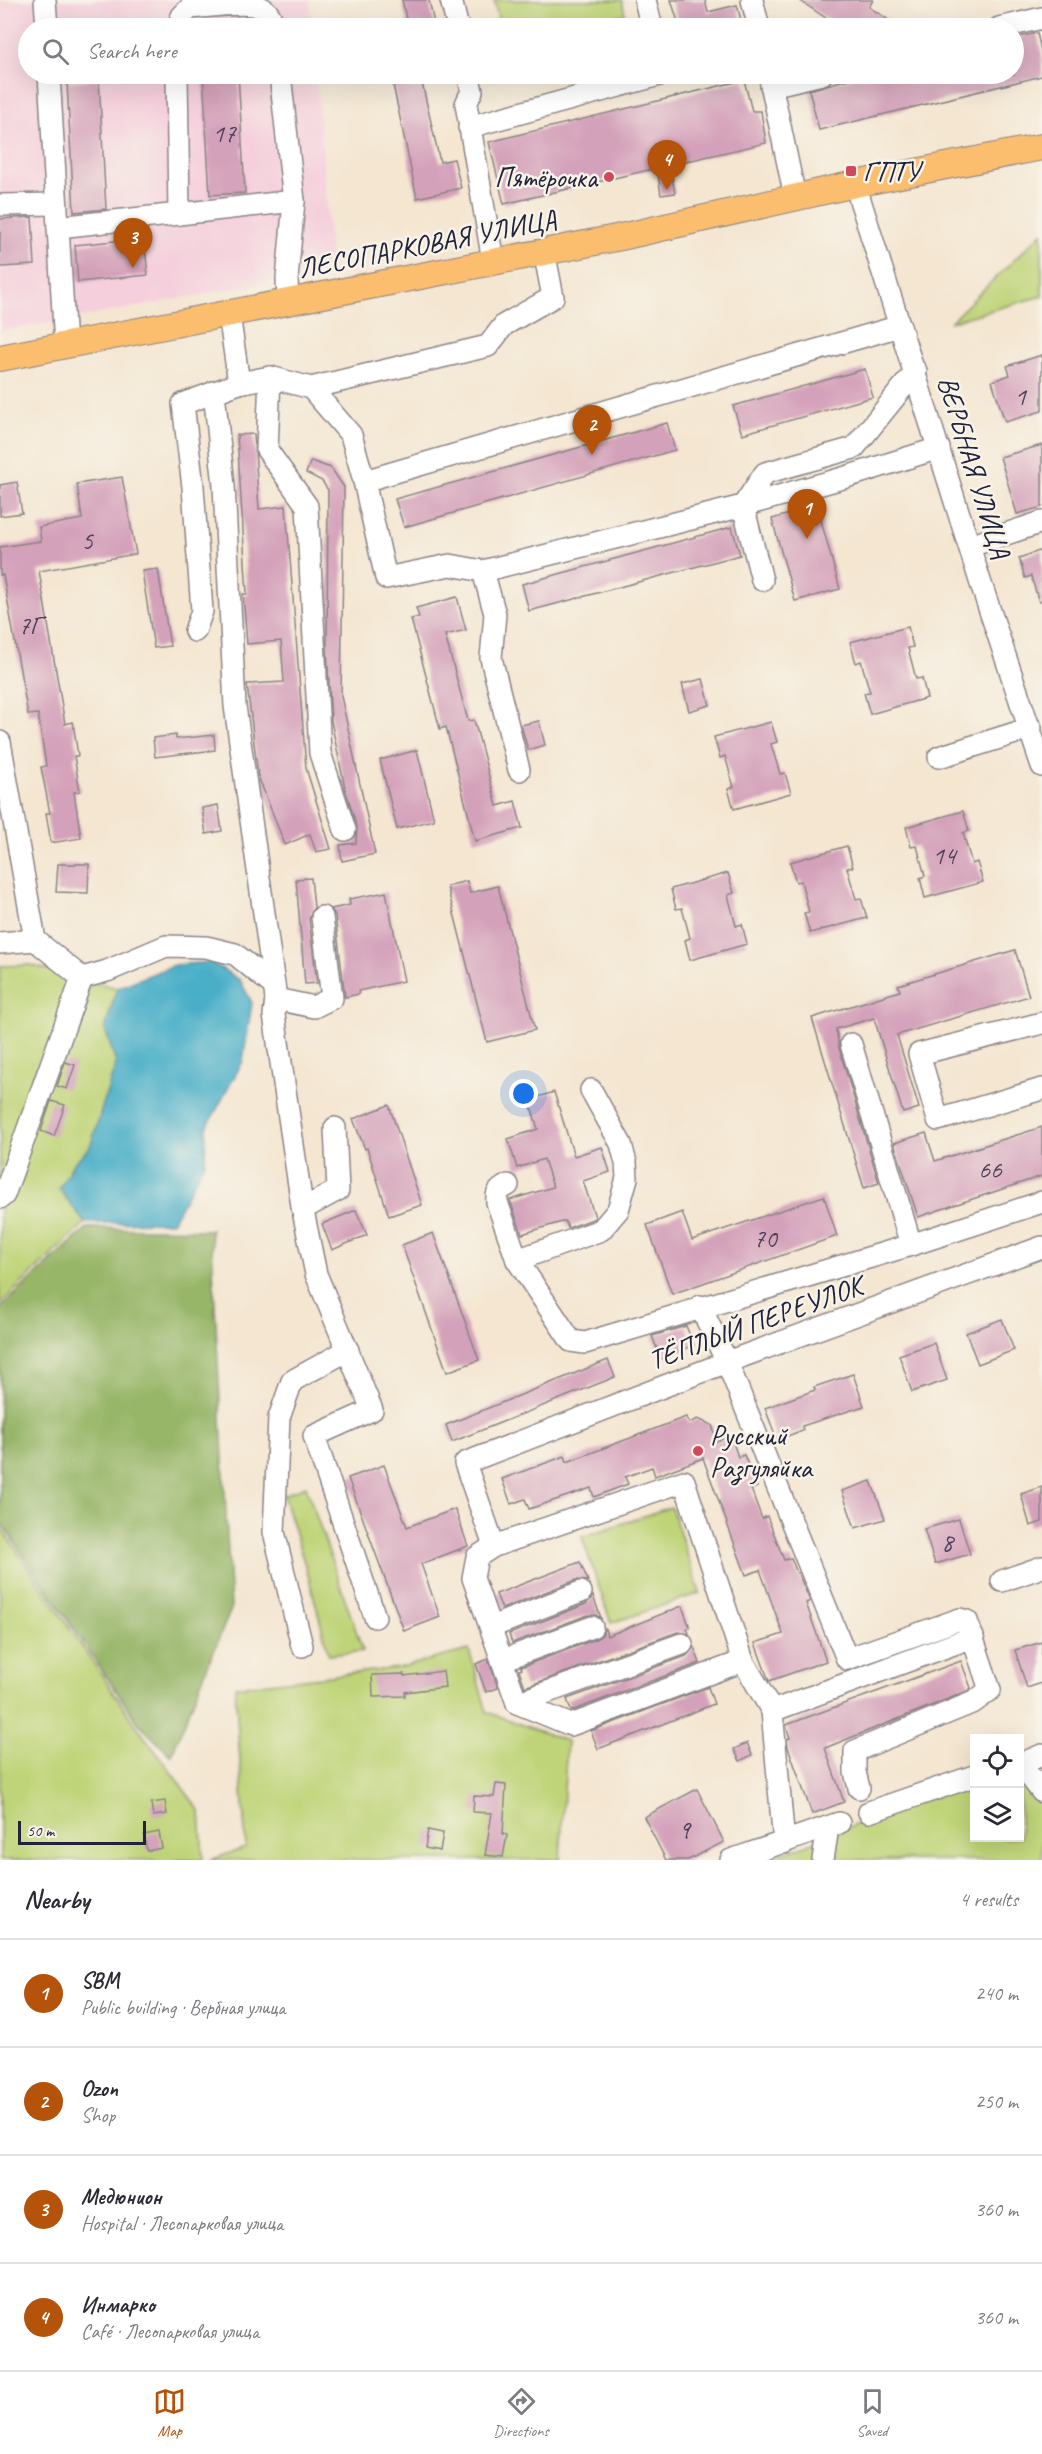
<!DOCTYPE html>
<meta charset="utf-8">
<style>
body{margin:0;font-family:Caveat,sans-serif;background:#f7f7f7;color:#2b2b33}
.controls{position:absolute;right:18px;bottom:18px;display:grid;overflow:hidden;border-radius:0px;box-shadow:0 6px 24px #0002}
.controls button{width:54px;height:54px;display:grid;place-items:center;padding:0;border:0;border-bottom:2px solid #e1e1e2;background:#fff;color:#2b2b33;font:30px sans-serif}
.scale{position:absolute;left:18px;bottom:15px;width:128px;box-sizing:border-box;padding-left:6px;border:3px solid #22223b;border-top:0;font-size:16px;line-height:21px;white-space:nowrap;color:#22223b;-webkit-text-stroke:4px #f7f3e8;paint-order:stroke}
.you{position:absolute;left:524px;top:1094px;width:21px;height:21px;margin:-15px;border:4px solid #fff;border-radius:50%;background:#1a73e8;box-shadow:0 0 0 9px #1a73e833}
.badge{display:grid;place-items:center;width:39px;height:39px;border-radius:50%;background:#b45309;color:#fff;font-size:20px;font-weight:700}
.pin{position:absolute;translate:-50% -50px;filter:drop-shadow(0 2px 3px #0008)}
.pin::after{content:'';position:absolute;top:32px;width:21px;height:18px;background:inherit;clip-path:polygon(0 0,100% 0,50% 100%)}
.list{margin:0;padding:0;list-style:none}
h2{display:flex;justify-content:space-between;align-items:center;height:78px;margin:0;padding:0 24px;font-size:26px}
h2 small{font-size:20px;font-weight:400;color:#7c7c81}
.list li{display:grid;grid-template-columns:39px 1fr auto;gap:18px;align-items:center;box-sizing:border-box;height:108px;padding:0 24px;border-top:2px solid #e1e1e2}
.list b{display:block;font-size:22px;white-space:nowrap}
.list p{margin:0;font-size:20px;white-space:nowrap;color:#7c7c81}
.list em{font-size:20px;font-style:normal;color:#7c7c81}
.icon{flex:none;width:33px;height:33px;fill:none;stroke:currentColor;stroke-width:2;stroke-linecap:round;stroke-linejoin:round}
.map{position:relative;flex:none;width:1042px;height:1860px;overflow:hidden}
.search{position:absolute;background:#fff;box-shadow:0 6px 24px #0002;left:18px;right:18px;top:18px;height:66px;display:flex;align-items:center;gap:15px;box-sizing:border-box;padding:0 21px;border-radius:33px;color:#7c7c81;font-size:22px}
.sheet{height:510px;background:#fff}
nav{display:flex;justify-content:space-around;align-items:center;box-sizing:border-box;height:84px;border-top:2px solid #e1e1e2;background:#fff;font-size:16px;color:#7c7c81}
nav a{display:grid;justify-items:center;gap:3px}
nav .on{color:#b45309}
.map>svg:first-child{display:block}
.built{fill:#f5cfdc}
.green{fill:#bfd478;stroke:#707b5a;stroke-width:1.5}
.forest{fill:#97b668;stroke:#5c6c52;stroke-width:1.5}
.water{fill:#49afc8;stroke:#366882;stroke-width:1.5}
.building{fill:#d4a1ba}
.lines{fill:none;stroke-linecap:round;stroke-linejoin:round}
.minor-casing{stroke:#8b8486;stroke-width:24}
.major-casing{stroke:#8b8486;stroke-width:28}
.minor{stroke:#fff;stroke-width:21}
.major{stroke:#fabe6e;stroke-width:26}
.poi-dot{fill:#d1495b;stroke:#f7f3e8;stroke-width:2}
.labels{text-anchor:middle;stroke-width:5;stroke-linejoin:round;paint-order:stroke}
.number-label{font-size:26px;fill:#4e425b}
.poi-label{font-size:28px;fill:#22223b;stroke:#f7f3e8;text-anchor:start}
.street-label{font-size:28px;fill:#22223b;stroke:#f7f3e8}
</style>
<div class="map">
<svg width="1042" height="1860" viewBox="0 0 1042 1860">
<rect width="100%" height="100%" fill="#f7f3e8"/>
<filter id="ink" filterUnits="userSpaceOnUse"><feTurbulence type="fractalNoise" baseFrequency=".0167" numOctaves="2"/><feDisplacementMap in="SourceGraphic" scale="12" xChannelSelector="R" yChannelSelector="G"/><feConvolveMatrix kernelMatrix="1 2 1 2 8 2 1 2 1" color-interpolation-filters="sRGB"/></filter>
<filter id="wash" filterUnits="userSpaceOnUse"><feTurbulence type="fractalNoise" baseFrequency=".008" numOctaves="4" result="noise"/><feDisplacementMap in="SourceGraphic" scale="24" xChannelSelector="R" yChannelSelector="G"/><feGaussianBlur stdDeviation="1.35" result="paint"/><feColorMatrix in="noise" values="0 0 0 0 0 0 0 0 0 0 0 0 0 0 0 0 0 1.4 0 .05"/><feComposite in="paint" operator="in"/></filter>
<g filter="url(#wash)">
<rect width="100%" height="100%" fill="#f4e6d1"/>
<path class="built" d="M0,0H310L312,28H28V74H316L332,270L62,321L0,331Z"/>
<g class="green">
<path d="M494,0H622L625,14L565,28H500Z"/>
<path d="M1042,233V296L950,322Z"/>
<path d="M30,965L117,988L105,1029L116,1063L90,1147L73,1164L60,1189L85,1223L0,1304V966Z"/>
<path d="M306,1486L363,1651L329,1655L309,1578L283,1495Z"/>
<path d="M671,1507L700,1593L611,1623L582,1537Z"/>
<path d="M0,1526L135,1724L200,1811L203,1860H0Z"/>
<path d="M469,1650L487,1712L567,1741L560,1860H209L246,1848L235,1687L398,1668Z"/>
<path d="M1042,1761V1860H757L804,1846L890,1809L974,1785V1838H1020V1771Z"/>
</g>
<path class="forest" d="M87,1228L211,1230L231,1609L171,1756L139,1724L0,1521V1308Z"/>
<path class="water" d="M211,962L240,980L252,1003L243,1061L206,1129L205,1162L172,1222L85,1223L59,1189L73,1164L90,1147L116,1063L105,1029L117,988L174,965Z"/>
<g id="blocks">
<g class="building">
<path d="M402,0H429L435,28H408Z"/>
<path d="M671,0H705L708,12L737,5L743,28H680Z"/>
<path d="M799,0H873L869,7L887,19L880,28H841Z"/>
<path d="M1037,33L1042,55V76L819,130L809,90L866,74H1014V38Z"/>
<path d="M203,74H238L245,193L210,195Z"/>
<path d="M420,74L440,162L454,159L461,188L417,198L392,80Z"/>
<path d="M99,80L106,209L74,212L67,82Z"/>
<path d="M744,80L752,111H761L766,143L670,165L675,193L661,195L657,168L504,204L489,142Z"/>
<path d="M32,217L35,265L0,267V219Z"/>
<path d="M144,238L148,275L78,282L75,245Z"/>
<path d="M1042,355V411L1005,422L992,381L1010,375L1007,366Z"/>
<path d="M865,369L873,397L742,434L733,406Z"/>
<path d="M667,423L675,450L404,527L395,499Z"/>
<path d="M254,434L259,509L286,506L306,768L331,849L316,852L310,834L285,845L258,776L247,684L284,682L281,641L247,644L243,594H247L237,435Z"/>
<path d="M1042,445V507L1017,514L1000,457Z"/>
<path d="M311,461L331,468L344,487L341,696L375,854L342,861L340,845L356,843L357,827L345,788L331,721L327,645L328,490L322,481L306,473Z"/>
<path d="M122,477L136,554L39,571L65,724L73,722L78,756H74L80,791L74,792L81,838L51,843L46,813H50L41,767L46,766L38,714L28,715L3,575H0V547L41,541L39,527L82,519L77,484Z"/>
<path d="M17,482L22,513L0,516V485Z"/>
<path d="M817,506L840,589L795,601L772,519Z"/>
<path d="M732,527L740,555L529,611L522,584Z"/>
<path d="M1042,550V602H1039L1031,576L1025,578L1019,558Z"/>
<path d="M158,569L170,646L154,648L142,571Z"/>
<path d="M457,597L466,630L445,635L468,721L474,720L497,806L515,801L522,828L475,841L446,727L440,729L411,619L419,617L416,608Z"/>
<path d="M908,627L913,647L908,648L916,679L922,678L927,698L870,714L864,693L870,692L861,661L856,663L850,642Z"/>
<path d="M703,679L710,705L689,711L682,684Z"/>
<path d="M539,721L545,745L528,750L521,725Z"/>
<path d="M771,722L777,742L771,744L780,774L785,773L791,793L734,809L728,789L734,787L725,756L720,758L714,737Z"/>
<path d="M176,735V739L214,735L215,750L155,757L153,738Z"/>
<path d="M417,750L434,820L397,829L380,760Z"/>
<path d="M218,805L222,831L206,834L202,808Z"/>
<path d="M963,811L969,831L963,833L972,864L977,862L983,882L925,898L920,878L925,876L917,846L911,847L906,827Z"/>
<path d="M847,846L853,867L847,868L856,899L861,898L867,918L810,933L804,913L809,912L801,881L796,882L790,862Z"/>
<path d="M58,864H89L88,893L56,892Z"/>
<path d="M728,873L734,893L728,895L736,926L742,924L747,944L690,960L685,940L690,938L682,908L676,909L671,889Z"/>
<path d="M311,878L314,907L309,919L317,983L305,984L296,879Z"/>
<path d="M467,881L470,893L498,886L535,1030L487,1042L447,886Z"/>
<path d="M386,892L404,981L358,991L359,994L345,997L335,915L331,909L350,905L349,899Z"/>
<path d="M1015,950L1029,996L897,1035L919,1108L903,1113L874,1018L836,1029L839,1048L879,1183L864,1188L812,1018L900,991L898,985Z"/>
<path d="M65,1062L75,1065L67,1089L57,1086Z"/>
<path d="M554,1092L574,1156L602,1147L610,1172L583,1181L595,1217L593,1219L568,1228L565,1221L522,1234L510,1200L553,1187L544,1159L517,1168L508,1139L538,1129L529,1100Z"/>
<path d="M51,1101L65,1105L54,1136L41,1131Z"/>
<path d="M389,1105L422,1205L389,1216L367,1148L365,1149L353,1119Z"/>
<path d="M1042,1127V1176L918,1217L894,1143L926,1133L935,1161Z"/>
<path d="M824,1196L837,1236L672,1294L647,1225L682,1212L692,1240Z"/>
<path d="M356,1210L367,1235L332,1250L322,1224Z"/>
<path d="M433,1233L479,1360L447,1372L402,1245Z"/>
<path d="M1002,1319L1014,1350L978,1364L966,1333Z"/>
<path d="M686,1326L694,1345L661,1359L652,1336Z"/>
<path d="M934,1343L947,1380L912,1392L899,1355Z"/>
<path d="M608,1360L615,1377L452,1442L446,1425Z"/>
<path d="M853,1374L864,1406L802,1426L803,1430L777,1440L765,1408L815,1390L814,1387Z"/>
<path d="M686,1417L689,1423L698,1419L712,1425L717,1441L731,1436L738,1457L744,1455L757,1487L751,1489L762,1519L767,1516L784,1560L791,1558L797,1573H798L810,1601L806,1603L826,1661L769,1681L755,1643L783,1634L760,1570L746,1575L703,1458L655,1476L652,1467L625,1477L628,1484L594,1497L591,1488L529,1509L525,1499L511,1504L502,1479L565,1456L567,1462Z"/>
<path d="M384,1465L407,1527L455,1509L468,1546L421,1564L440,1617L404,1631L348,1478Z"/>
<path d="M871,1481L885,1519L855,1528L842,1491Z"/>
<path d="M1042,1487V1522L1030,1526L1021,1494Z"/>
<path d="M959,1519L970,1554L935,1564L924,1529Z"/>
<path d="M580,1562L588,1581L576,1580L502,1609L496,1594Z"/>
<path d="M593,1596L601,1618L595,1615H588L512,1643L509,1634L586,1604Z"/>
<path d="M682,1606L690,1628L687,1629L689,1634L678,1632L525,1687L519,1670L522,1669L521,1667L596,1639L602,1635L605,1628L607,1636Z"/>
<path d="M1042,1642V1683L1027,1688L1015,1650Z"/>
<path d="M694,1647L700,1663L571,1711L567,1699L686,1656Z"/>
<path d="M488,1659L498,1688L486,1692L476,1664Z"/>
<path d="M961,1661L971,1688L968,1691L825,1748L844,1802L812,1814L788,1747L787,1739L790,1738L786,1725Z"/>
<path d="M443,1671L445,1687L405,1692V1696L373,1697L372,1675L404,1674V1676Z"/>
<path d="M708,1687L714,1704L598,1749L591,1731Z"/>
<path d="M747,1743L752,1755L740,1761L734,1749Z"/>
<path d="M496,1784L506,1785L503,1834L507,1835L503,1857L485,1855L492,1813L473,1812L474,1796L494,1797Z"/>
<path d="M697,1789L724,1842L688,1860H666L644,1817Z"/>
<path d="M165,1801L167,1814L153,1816L151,1803Z"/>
<path d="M428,1830L443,1833L440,1851L425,1848Z"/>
<path d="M159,1832L162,1848L147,1851L144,1835Z"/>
</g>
</g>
</g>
<g filter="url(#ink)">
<use href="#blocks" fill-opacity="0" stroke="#8b8486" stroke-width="1.5"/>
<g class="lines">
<defs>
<g id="minor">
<path d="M45,0L47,28"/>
<path d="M451,0L458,28"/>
<path d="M645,0L652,28"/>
<path d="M752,0L759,28"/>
<path d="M177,28L182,16L190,8C206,7 250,0 262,8C270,13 272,20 274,28"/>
<path d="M999,28L1042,18"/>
<path d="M49,74L58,227L179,214L177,74"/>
<path d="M280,74L294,201L287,279L288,303"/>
<path d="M468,74L472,91L466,104L493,261"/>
<path d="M769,74L795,197"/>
<path d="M771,86L822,74"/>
<path d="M469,127L663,74"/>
<path d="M855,184L981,584L1042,766"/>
<path d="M0,205L56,204"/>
<path d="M179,214L294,201"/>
<path d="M58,227L65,346"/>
<path d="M229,314L239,383"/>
<path d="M270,377L267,450L307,506L320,753L345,830"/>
<path d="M311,388L488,346L504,325L553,297L544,251"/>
<path d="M214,392L224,486L235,706L276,999L274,1015L302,1206L316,1274L372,1410L314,1436L375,1617"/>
<path d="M364,481L386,578L450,565L483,571L743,506L765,473L854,448L916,371"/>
<path d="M970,546L1042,522"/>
<path d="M483,571L495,614L491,658L519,770"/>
<path d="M762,580L743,506L843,478L939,448"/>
<path d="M195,631L202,611L193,487L183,404L239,383L270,377L311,388L351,435L364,481L900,326"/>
<path d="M0,742L35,940"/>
<path d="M939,757L1031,728"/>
<path d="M0,943L35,940L82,978L107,971L166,946L206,947L235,954L274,986"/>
<path d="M276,999L314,1007L332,998L322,917"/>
<path d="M1042,1023L919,1054L938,1120L1042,1089"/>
<path d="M851,1044L911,1245"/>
<path d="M591,1090L621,1144L626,1163L627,1178L618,1210L601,1230L517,1260L571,1341L585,1343L911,1245L1042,1202"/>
<path d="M508,1185C499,1190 496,1192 497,1202L517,1260"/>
<path d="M0,1198L4,1195L82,978"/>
<path d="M302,1206L312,1204L338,1190L335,1128"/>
<path d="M700,1306L727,1362L847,1659L960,1619L967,1621L990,1690L974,1702L855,1751V1772L859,1788"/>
<path d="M494,1546L684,1481L743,1661L571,1725L517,1703L473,1578L477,1557L494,1546L465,1463L727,1362L1042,1247"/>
<path d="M1002,1581L1042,1567"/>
<path d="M491,1627L581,1592"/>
<path d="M302,1646L274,1532L279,1418L292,1381L348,1350"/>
<path d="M503,1660L592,1627"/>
<path d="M743,1661L772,1711L784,1843"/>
<path d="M517,1703L682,1644"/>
<path d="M772,1711L973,1637"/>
<path d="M1020,1764L1042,1792"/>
<path d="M1020,1764L1042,1755"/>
<path d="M869,1812L974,1776"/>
<path d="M731,1860L839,1823"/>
<path d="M823,1860L828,1827"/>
</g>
<path id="major" d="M0,358L621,237L855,184L1042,147"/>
</defs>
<use href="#minor" class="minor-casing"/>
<use href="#major" class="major-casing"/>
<use href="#minor" class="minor"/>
<use href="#major" class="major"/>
</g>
</g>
<g class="poi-dot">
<rect x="845" y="165" width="12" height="12" rx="3"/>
<circle cx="609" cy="177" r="6"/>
<circle cx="698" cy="1451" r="6"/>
</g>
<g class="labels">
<g class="number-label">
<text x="224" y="142">17</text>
<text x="1020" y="405">1</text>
<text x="87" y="549">5</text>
<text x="30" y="634">7Г</text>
<text x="944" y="864">14</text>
<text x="990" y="1178">66</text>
<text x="765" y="1247">70</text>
<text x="947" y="1551">8</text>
<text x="684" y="1838">9</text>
</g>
<g class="poi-label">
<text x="863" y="181">ГПТУ</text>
<text x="597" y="187" text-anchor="end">Пятёрочка</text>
<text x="710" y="1445">Русский<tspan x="710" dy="32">Разгуляйка</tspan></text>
</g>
<g class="street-label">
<text transform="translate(427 243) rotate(-11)" y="10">ЛЕСОПАРКОВАЯ УЛИЦА</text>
<text transform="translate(975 467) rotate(73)" y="10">ВЕРБНАЯ УЛИЦА</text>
<text transform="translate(755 1322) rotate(-20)" y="10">ТЁПЛЫЙ ПЕРЕУЛОК</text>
</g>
</g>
</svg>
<div class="controls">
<button><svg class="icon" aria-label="locate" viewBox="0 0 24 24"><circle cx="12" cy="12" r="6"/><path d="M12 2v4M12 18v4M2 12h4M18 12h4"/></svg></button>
<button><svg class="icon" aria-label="layers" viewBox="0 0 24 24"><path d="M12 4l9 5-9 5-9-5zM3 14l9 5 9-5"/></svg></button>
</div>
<div class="scale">50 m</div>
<div class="you"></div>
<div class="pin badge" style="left:807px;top:539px">1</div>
<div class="pin badge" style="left:592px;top:455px">2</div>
<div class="pin badge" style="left:133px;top:268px">3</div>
<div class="pin badge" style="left:667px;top:190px">4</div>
<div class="search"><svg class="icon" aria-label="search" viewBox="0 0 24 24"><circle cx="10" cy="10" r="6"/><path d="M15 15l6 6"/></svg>Search here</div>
</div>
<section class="sheet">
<h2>Nearby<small>4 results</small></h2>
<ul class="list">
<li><span class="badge">1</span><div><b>SBM</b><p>Public building · Вербная улица</p></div><em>240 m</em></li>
<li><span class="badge">2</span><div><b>Ozon</b><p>Shop</p></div><em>250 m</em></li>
<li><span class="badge">3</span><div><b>Медюнион</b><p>Hospital · Лесопарковая улица</p></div><em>360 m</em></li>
<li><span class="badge">4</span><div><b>Инмарко</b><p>Café · Лесопарковая улица</p></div><em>360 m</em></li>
</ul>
</section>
<nav>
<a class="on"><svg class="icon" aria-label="map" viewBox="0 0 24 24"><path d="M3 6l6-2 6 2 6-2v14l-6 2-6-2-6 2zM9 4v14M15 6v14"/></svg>Map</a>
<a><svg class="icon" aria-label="directions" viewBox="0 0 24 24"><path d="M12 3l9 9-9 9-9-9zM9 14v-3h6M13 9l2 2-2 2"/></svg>Directions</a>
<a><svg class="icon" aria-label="saved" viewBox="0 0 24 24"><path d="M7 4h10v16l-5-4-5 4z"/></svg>Saved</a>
</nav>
